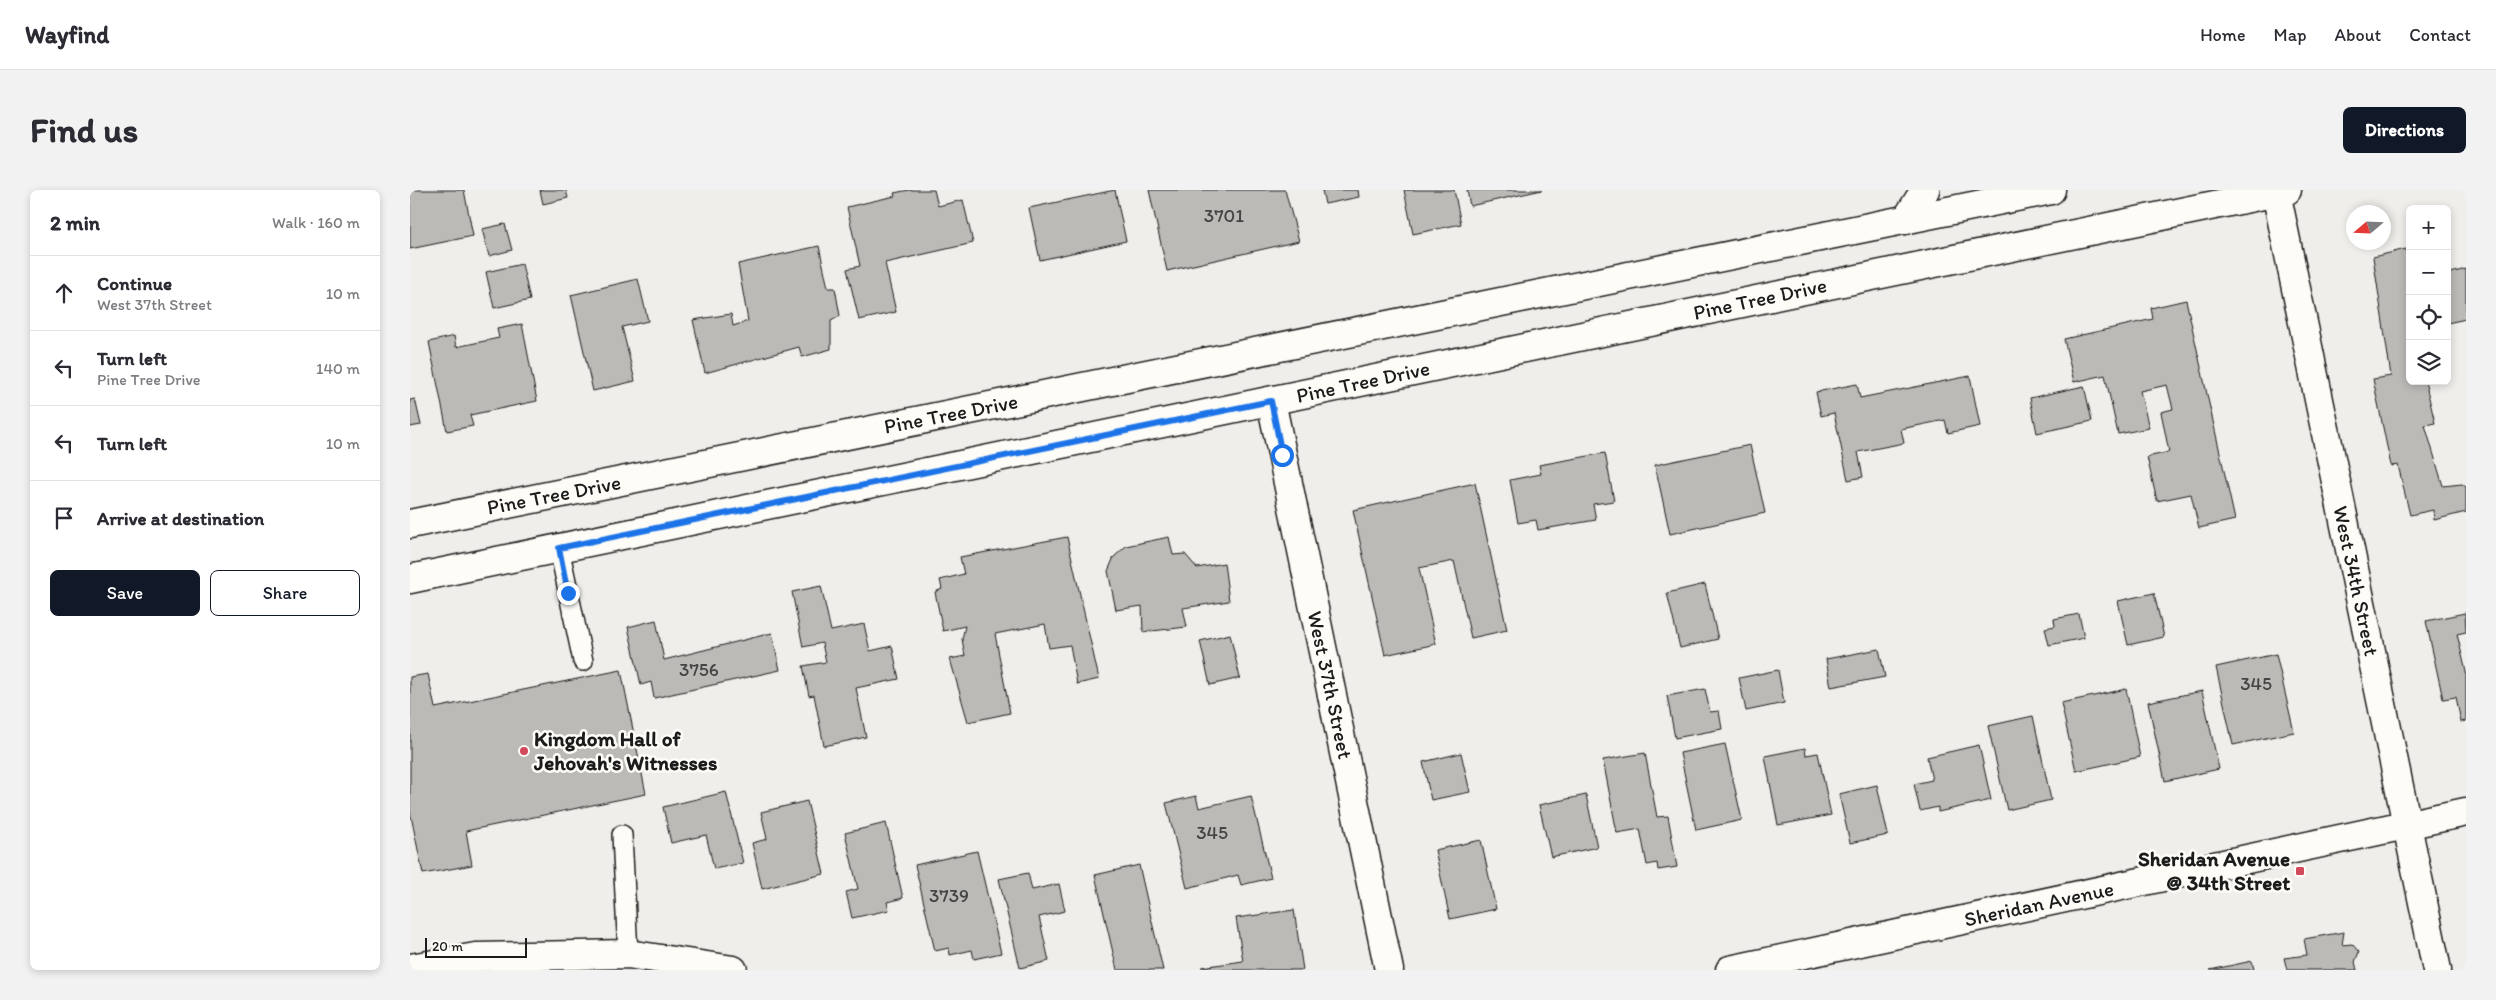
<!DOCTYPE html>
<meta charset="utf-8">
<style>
body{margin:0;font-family:Itim,sans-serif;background:#f2f2f3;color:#2b2b33}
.controls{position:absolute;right:15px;top:15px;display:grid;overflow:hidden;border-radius:8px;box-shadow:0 2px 8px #0003}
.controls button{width:45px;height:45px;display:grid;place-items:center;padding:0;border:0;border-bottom:1px solid #e1e1e2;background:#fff;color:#2b2b33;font:25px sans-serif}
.compass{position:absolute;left:1936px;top:15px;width:45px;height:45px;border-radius:50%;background:#fff;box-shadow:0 2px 8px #0003;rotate:251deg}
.scale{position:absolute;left:15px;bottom:12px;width:102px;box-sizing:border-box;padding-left:5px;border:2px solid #1c1c1c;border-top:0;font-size:14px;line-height:18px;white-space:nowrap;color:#1c1c1c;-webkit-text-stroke:4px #fdfcf7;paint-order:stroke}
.stop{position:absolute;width:15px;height:15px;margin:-11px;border:4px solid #1a73e8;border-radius:50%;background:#fff}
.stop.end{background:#1a73e8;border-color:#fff;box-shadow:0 1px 5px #0008}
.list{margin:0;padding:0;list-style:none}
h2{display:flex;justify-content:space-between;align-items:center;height:65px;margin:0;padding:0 20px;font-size:21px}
h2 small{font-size:16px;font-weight:400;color:#7c7c81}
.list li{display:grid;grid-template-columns:32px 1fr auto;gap:15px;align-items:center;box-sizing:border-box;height:75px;padding:0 20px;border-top:1px solid #e1e1e2}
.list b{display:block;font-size:19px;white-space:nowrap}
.list p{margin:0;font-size:16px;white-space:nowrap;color:#7c7c81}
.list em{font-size:16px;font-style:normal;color:#7c7c81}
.actions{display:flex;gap:10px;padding:15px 20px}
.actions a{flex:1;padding:11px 0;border:1px solid #111827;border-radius:8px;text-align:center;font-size:18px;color:#111827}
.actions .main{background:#111827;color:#fff}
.icon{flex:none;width:28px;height:28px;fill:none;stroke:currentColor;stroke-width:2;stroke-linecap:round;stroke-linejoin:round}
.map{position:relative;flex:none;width:2056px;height:780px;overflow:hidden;border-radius:8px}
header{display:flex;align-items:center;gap:30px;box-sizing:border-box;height:70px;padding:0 25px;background:#fff;border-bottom:1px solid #e1e1e2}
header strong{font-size:24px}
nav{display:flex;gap:28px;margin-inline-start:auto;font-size:18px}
.intro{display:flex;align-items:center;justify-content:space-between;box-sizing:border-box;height:120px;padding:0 30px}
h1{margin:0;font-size:35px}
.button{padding:12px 22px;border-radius:8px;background:#111827;color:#fff;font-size:18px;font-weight:700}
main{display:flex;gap:30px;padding:0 30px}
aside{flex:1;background:#fff;border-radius:8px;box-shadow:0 2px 8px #0003}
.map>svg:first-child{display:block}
.building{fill:#bbbab6;stroke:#1c1c1c}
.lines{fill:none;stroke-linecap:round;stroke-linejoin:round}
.lane-casing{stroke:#1c1c1c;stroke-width:22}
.street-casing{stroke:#1c1c1c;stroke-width:31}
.secondary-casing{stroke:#1c1c1c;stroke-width:31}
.lane{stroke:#fdfcf7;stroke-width:19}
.street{stroke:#fdfcf7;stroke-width:28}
.secondary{stroke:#fdfcf7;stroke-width:28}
.route{stroke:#1a73e8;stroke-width:6}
.poi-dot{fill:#d1495b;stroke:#fdfcf7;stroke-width:2}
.labels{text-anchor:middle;stroke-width:5;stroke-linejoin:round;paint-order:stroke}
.number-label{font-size:19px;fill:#444442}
.street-label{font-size:21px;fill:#1c1c1c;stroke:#fdfcf7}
.poi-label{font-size:21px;font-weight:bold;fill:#1c1c1c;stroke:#fdfcf7;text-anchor:start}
</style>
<header>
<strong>Wayfind</strong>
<nav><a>Home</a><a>Map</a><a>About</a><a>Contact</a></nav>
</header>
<div class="intro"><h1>Find us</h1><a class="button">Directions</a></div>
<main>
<aside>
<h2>2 min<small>Walk · 160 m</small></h2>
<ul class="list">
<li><svg class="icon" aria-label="ahead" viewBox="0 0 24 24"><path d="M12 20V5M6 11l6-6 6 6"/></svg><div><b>Continue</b><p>West 37th Street</p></div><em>10 m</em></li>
<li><svg class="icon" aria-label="left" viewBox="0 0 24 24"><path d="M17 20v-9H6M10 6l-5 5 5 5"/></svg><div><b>Turn left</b><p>Pine Tree Drive</p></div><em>140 m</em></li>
<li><svg class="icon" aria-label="left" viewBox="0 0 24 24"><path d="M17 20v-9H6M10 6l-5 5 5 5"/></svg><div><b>Turn left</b></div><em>10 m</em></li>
<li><svg class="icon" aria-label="arrive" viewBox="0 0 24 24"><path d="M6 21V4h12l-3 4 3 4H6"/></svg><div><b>Arrive at destination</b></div></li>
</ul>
<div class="actions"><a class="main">Save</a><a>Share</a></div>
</aside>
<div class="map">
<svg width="2056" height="780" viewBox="0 0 2056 780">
<rect width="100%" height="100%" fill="#f0eeea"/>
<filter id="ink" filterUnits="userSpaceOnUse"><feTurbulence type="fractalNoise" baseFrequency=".02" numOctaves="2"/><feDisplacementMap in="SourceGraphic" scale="10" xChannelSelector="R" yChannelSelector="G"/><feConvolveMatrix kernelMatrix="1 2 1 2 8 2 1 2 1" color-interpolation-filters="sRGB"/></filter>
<g filter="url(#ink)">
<g class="building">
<path d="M0,0H54L63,46L0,59Z"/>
<path d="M130,0H156L158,8L133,14Z"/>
<path d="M499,0H524L528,16L553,10L563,53L475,73L486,122L449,130L437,79L450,76L437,17L485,6L484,3Z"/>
<path d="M705,0L716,51L630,70L619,18Z"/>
<path d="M739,0H875L889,51L757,81Z"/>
<path d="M912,0H948L949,7L915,14Z"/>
<path d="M994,0H1044L1051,34L1003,44Z"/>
<path d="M1057,0H1132L1060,16Z"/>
<path d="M95,34L102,60L79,66L72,39Z"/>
<path d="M409,56L418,98H425L430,126L421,131V159L392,167L389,157L295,183L283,130L321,124L323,136L338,131L328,74Z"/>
<path d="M1996,59L2000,76V191H2015L2025,233L2015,235L2033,296L2052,294L2056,297V322L2024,330L2023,320L2000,325L1988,275L1981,276L1963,189L1981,186L1963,67Z"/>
<path d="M112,74L120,110L84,118L76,82Z"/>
<path d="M2056,79V129L2037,133V84Z"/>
<path d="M228,89L238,131L212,137L225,191L183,201L161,105Z"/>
<path d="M1776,110L1825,330L1789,338L1781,304L1747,311L1737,267L1759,262L1751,222L1763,219L1757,195L1730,201L1739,238L1708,244L1695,185L1664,192L1654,149L1743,129L1741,118Z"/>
<path d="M112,134L127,211L60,225L63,236L37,241L19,152L44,146L46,157L89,148L87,139Z"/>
<path d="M1560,186L1570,236L1538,243L1535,230L1491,239L1494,253L1448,262L1453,287L1438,290L1424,223L1411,226L1406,202L1447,194L1450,208Z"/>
<path d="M1674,196L1682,231L1627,243L1620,208Z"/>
<path d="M5,209L11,235L0,237V210Z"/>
<path d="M1340,255L1355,323L1260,344L1245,275Z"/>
<path d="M1195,263L1204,311L1183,314L1186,330L1128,340L1126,330L1108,333L1100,290L1131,284L1129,275Z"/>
<path d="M1065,293L1097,440L1061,448L1044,371L1009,378L1026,454L975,465L943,320Z"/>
<path d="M657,347L689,489L667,494L660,455L639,458L635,434L585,444L600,523L558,532L540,469L555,466L552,449L555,436L533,441L525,402L532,399L530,390L554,384L550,367Z"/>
<path d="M759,347L763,365L775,364L787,378L814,373L819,411L773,418L777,437L733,442L732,416L706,420L698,381L704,367L716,356Z"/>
<path d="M1295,394L1308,449L1270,458L1257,403Z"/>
<path d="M411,396L421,441L454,434L460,461L482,456L489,489L446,498L456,547L414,556L404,505L399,506L393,476L416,472L412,453L393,457L382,402Z"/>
<path d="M1744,403L1754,447L1718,455L1708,411Z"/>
<path d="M2055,423L2056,442L2047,444L2056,482V531L2051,532L2046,507L2033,509L2016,431Z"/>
<path d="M1669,424L1674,448L1639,455L1635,438L1645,436L1644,429Z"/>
<path d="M246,430L254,470L362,443L370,480L244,508L241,492L231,495L218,437Z"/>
<path d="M820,444L830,488L800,495L790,451Z"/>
<path d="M1469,459L1475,487L1421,497L1416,469Z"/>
<path d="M1866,464L1884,542L1823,555L1806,477Z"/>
<path d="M211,480L236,604L56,641L62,675L13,684L0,621V487L18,484L25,518Z"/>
<path d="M1368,480L1374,513L1336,521L1329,488Z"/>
<path d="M1295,499L1300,522L1309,521L1312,539L1265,548L1257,506Z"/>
<path d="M1716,499L1730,567L1666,581L1651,513Z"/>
<path d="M1792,501L1809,579L1755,591L1738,512Z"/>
<path d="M1623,526L1641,610L1597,620L1578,536Z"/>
<path d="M1315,554L1332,630L1286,640L1270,563Z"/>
<path d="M1569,555L1581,610L1528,622V617L1510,621L1504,594L1522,590L1517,567Z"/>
<path d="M1395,558L1396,565L1408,563L1421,625L1368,635L1355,566Z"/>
<path d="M1051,563L1060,602L1021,610L1013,572Z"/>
<path d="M1235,563L1247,627L1258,626L1267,677L1248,680L1247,673L1237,675L1230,639L1207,643L1193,570Z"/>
<path d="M1467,595L1478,645L1440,653L1429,604Z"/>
<path d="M316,602L333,673L304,679L296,645L261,653L253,617Z"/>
<path d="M1176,605L1187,657L1141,667L1129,615Z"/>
<path d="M786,606L789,618L841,606L861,688L831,695L828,685L777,698L756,613Z"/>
<path d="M397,611L414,684L352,699L342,653L357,649L351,622Z"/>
<path d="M476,633L493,708L477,712L479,720L442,728L436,702L448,699L435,643Z"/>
<path d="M1071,650L1086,719L1040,729L1025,660Z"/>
<path d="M567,661L591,763L564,769L562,760L540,765L539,758L525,761L505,675Z"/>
<path d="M729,675L753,780H707L685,685Z"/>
<path d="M618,683L622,700L649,694L655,721L629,727L639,771L610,778L589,689Z"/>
<path d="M884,720L893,780H792V777L833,771L826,728Z"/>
<path d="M1934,742L1932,755L1942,754L1949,762L1945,772L1947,780H1877L1874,768L1897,765L1894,749Z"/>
<path d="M1842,771L1844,780H1800Z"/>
</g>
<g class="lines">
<defs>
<g id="lane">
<path d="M149,358L173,471"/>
<path d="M212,645L218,764"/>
</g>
<g id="street">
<path d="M1866,2L2027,780"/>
<path d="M1496,30L1515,0"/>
<path d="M861,211L979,780"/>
<path d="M0,778L66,767L218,764L323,780"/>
<path d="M1320,780L2056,622"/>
</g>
<g id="secondary">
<path d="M0,334L1641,0"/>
<path d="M0,389L1877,0"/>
</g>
</defs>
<use href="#lane" class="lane-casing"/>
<use href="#street" class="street-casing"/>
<use href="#secondary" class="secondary-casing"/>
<use href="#lane" class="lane"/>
<use href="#street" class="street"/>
<use href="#secondary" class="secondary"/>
</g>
</g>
<g class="lines" filter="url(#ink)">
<path class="route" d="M158,403L149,358L861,211L872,265"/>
</g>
<g class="poi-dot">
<circle cx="114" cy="561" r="5"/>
<rect x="1885" y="676" width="10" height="10" rx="2.5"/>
</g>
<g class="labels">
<g class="number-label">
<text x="814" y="32">3701</text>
<text x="289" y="486">3756</text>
<text x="1846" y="500">345</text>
<text x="802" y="649">345</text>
<text x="539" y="712">3739</text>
</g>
<g class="street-label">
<text transform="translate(1350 109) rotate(-12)" y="7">Pine Tree Drive</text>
<text transform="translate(953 192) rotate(-12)" y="7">Pine Tree Drive</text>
<text transform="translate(541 224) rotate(-11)" y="7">Pine Tree Drive</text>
<text transform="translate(144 305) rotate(-11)" y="7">Pine Tree Drive</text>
<text transform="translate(1946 391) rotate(78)" y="7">West 34th Street</text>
<text transform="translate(920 495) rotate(78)" y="7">West 37th Street</text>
<text transform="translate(1629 714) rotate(-12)" y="7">Sheridan Avenue</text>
</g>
<g class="poi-label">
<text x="124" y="556">Kingdom Hall of<tspan x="124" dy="24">Jehovah's Witnesses</tspan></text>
<text x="1880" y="676" text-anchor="end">Sheridan Avenue<tspan x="1880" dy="24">@ 34th Street</tspan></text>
</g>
</g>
</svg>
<div class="controls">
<button>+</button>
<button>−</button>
<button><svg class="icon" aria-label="locate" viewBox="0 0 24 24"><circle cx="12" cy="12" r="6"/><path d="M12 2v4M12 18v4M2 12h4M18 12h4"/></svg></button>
<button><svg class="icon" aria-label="layers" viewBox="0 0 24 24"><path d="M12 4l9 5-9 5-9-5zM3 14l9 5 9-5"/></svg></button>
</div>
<svg class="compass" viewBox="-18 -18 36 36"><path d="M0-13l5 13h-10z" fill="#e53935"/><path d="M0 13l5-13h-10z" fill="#7c7c81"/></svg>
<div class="scale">20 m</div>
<div class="stop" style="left:872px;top:265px"></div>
<div class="stop end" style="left:158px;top:403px"></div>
</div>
</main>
